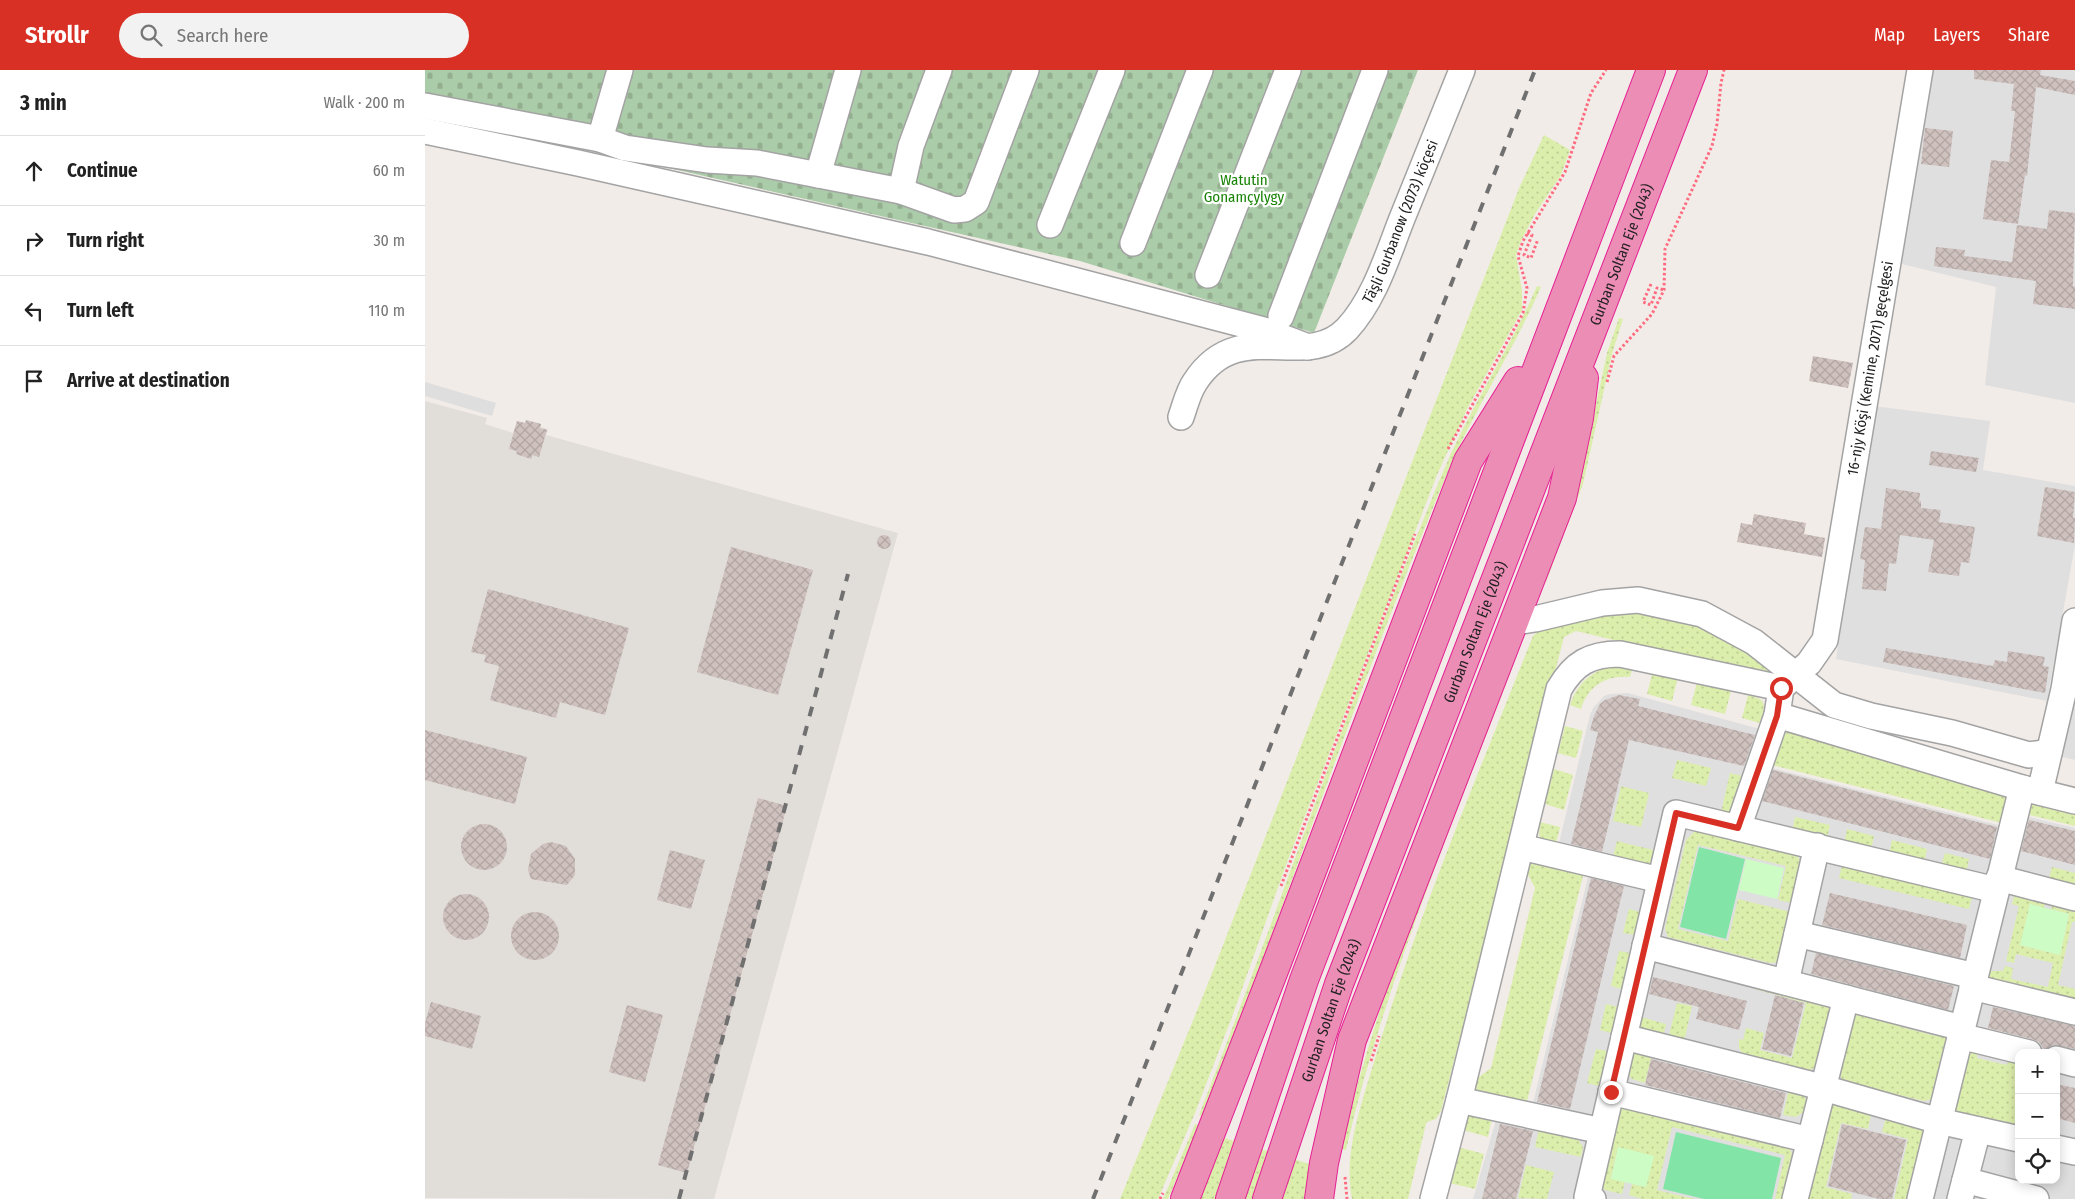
<!DOCTYPE html>
<meta charset="utf-8">
<style>
body{margin:0;font-family:"Fira Sans Condensed",sans-serif;background:#f2f2f2;color:#222}
.controls{position:absolute;right:15px;bottom:15px;display:grid;overflow:hidden;border-radius:10px;box-shadow:0 2px 12px #0003}
.controls button{width:45px;height:45px;display:grid;place-items:center;padding:0;border:0;border-bottom:1px solid #e0e0e0;background:#fff;color:#222;font:25px sans-serif}
.stop{position:absolute;width:15px;height:15px;margin:-11px;border:4px solid #d93025;border-radius:50%;background:#fff}
.stop.end{background:#d93025;border-color:#fff;box-shadow:0 1px 5px #0008}
.list{margin:0;padding:0;list-style:none}
h2{display:flex;justify-content:space-between;align-items:center;height:65px;margin:0;padding:0 20px;font-size:21px}
h2 small{font-size:16px;font-weight:400;color:#767676}
.list li{display:grid;grid-template-columns:32px 1fr auto;gap:15px;align-items:center;box-sizing:border-box;height:70px;padding:0 20px;border-top:1px solid #e0e0e0}
.list b{display:block;font-size:19px;white-space:nowrap}
.list em{font-size:16px;font-style:normal;color:#767676}
.icon{flex:none;width:28px;height:28px;fill:none;stroke:currentColor;stroke-width:2;stroke-linecap:round;stroke-linejoin:round}
.map{position:relative;flex:none;width:1650px;height:1129px;overflow:hidden}
header{display:flex;align-items:center;gap:30px;box-sizing:border-box;height:70px;padding:0 25px;background:#d93025;color:#fff}
header strong{font-size:24px}
nav{display:flex;gap:28px;margin-inline-start:auto;font-size:18px}
.search{width:350px;height:45px;background:#f2f2f2;display:flex;align-items:center;gap:12px;box-sizing:border-box;padding:0 18px;border-radius:28px;color:#767676;font-size:19px}
main{display:flex}
aside{flex:1;background:#fff}
.map>svg:first-child{display:block}
.residential{fill:#e0dfdf;fill-rule:evenodd}
.airport{fill:#e1ddd9}
.grass{fill:url(#grass-dots)}
.cemetery{fill:url(#cemetery-stones)}
.park{fill:#cdfdc5}
.pitch{fill:#83e4a7}
.parking{fill:#dedede}
.building{fill:url(#building-cross-hatch)}
.lines{fill:none;stroke-linecap:round;stroke-linejoin:round}
.minor-casing{stroke:#a3a3a3;stroke-width:28}
.highway-casing{stroke:#e52093;stroke-width:30}
.path{stroke:#ff6c80;stroke-width:3;stroke-dasharray:2.5 2.5;stroke-linecap:butt}
.minor{stroke:#fff;stroke-width:25}
.highway{stroke:#ec8db5;stroke-width:28}
.rail{stroke:#707070;stroke-width:4;stroke-dasharray:10 10;stroke-linecap:butt}
.route{stroke:#d93025;stroke-width:6}
.labels{text-anchor:middle;stroke-width:4.5;stroke-linejoin:round;paint-order:stroke}
.park-label{font-size:15px;fill:#1a8407;stroke:#fff}
.street-label{font-size:15px;fill:#222;stroke:#fff}
</style>
<header>
<strong>Strollr</strong>
<div class="search"><svg class="icon" aria-label="search" viewBox="0 0 24 24"><circle cx="10" cy="10" r="6"/><path d="M15 15l6 6"/></svg>Search here</div>
<nav><a>Map</a><a>Layers</a><a>Share</a></nav>
</header>
<main>
<aside>
<h2>3 min<small>Walk · 200 m</small></h2>
<ul class="list">
<li><svg class="icon" aria-label="ahead" viewBox="0 0 24 24"><path d="M12 20V5M6 11l6-6 6 6"/></svg><div><b>Continue</b></div><em>60 m</em></li>
<li><svg class="icon" aria-label="right" viewBox="0 0 24 24"><path d="M7 20v-9h11M14 6l5 5-5 5"/></svg><div><b>Turn right</b></div><em>30 m</em></li>
<li><svg class="icon" aria-label="left" viewBox="0 0 24 24"><path d="M17 20v-9H6M10 6l-5 5 5 5"/></svg><div><b>Turn left</b></div><em>110 m</em></li>
<li><svg class="icon" aria-label="arrive" viewBox="0 0 24 24"><path d="M6 21V4h12l-3 4 3 4H6"/></svg><div><b>Arrive at destination</b></div></li>
</ul>
</aside>
<div class="map">
<svg width="1650" height="1129" viewBox="0 0 1650 1129">
<defs>
<pattern id="grass-dots" width="8" height="8" patternUnits="userSpaceOnUse" patternTransform="scale(1.25)"><rect width="8" height="8" fill="#dceeac"/><path d="M2 2h.1M6 6h.1" fill="none" stroke="#bccc94" stroke-width="1.8" stroke-linecap="round"/></pattern>
<pattern id="cemetery-stones" width="16" height="16" patternUnits="userSpaceOnUse" patternTransform="scale(1.25)"><rect width="16" height="16" fill="#abcca8"/><path d="M2 7V4a2 2 0 0 1 4 0v3zM10 15v-3a2 2 0 0 1 4 0v3z" fill="#93af90"/></pattern>
<pattern id="building-cross-hatch" width="8" height="8" patternUnits="userSpaceOnUse" patternTransform="scale(1.25)"><rect width="8" height="8" fill="#cfc1be"/><path d="M0 0l8 8M0 8l8-8" fill="none" stroke="#b1a6a3"/></pattern>
</defs>
<rect width="100%" height="100%" fill="#f2ece8"/>
<g class="residential">
<path d="M1503,0H1650V333L1560,315L1571,217L1477,194L1487,96Z"/>
<path d="M1449,336L1565,351L1558,400L1650,416V475L1622,631L1411,589Z"/>
<path d="M1650,599V690L1634,686Z"/>
<path d="M1203,623L1335,659L1343,697L1577,756L1600,746L1650,758V1129H1048L1071,1050L1107,1037L1164,803L1133,777L1165,645L1168,638L1179,626L1185,624ZM1594,983H1631V1110H1594Z"/>
</g>
<path class="airport" d="M0,331L62,348L60,354L88,363L92,351L100,353L101,350L116,354L115,357L123,359L121,365L473,463L289,1129L0,1128Z"/>
<g class="grass">
<path d="M1119,65L1145,80L1136,105L1110,144L1096,171L1091,185L1097,221V240L1042,339L1012,405L861,795L807,947L770,1043L733,1129H695L782,916L1095,116Z"/>
<path d="M1112,216L1116,217C1088,282 1048,341 1021,406C933,617 861,834 778,1047L774,1045C857,832 929,615 1017,404C1044,339 1084,281 1112,216Z"/>
<path d="M1194,248L1198,249L1187,284L1158,414L1121,512L1117,510L1154,413L1182,283Z"/>
<path d="M1189,531L1291,556L1357,610L1151,561L1139,567L1016,1041L1011,1049L1002,1052L1001,1054L983,1129H927C918,1084 936,1035 949,992C992,847 1052,707 1108,566L1127,548Z"/>
<path d="M1086,592L1089,593C1029,751 959,914 921,1080L916,1079C955,912 1024,751 1086,592Z"/>
<path d="M1190,595L1208,596L1205,607C1181,605 1163,616 1156,639L1145,635C1153,612 1167,601 1190,595Z"/>
<path d="M1228,601L1253,607L1247,631L1222,624Z"/>
<path d="M1272,612L1306,621L1300,644L1266,635Z"/>
<path d="M1323,625C1344,630 1340,635 1335,653L1317,648Z"/>
<path d="M1140,656L1158,661L1151,688L1133,683Z"/>
<path d="M1365,661L1584,720L1577,753L1347,695L1358,664Z"/>
<path d="M1252,690L1286,698L1281,716L1247,708Z"/>
<path d="M1129,699L1148,705L1139,740L1120,734Z"/>
<path d="M1305,703L1322,707L1314,739L1304,744L1296,742Z"/>
<path d="M1196,716L1224,723L1216,757L1188,751Z"/>
<path d="M1605,731L1650,734V756L1601,744Z"/>
<path d="M1370,747L1405,755L1402,769L1367,761Z"/>
<path d="M1115,752L1135,757L1131,774L1119,771L1114,766Z"/>
<path d="M1422,759L1449,766L1446,780L1419,774Z"/>
<path d="M1269,762H1276L1367,784L1373,787L1376,793L1368,833L1353,830L1361,796L1273,775L1253,859L1303,871L1313,829L1366,842L1355,887L1351,892L1345,893L1243,867L1240,858L1261,770Z"/>
<path d="M1467,770L1502,779L1499,793L1464,784Z"/>
<path d="M1192,771L1232,781L1229,790L1225,795L1188,787Z"/>
<path d="M1520,783L1544,789L1541,803L1516,797Z"/>
<path d="M1106,792L1159,802L1101,1035L1053,1022L1047,1017L1050,1010L1066,998L1110,818L1102,803V795Z"/>
<path d="M1417,795L1547,827L1544,839L1414,808Z"/>
<path d="M1627,797L1650,803V818L1623,812Z"/>
<path d="M1590,823L1621,831L1619,838L1605,834L1596,875L1635,885L1644,844L1626,839L1628,832L1650,838V852H1647L1633,915L1650,919V930L1562,908L1564,901H1578L1580,896L1588,898L1586,909L1623,917L1628,893L1591,884L1589,893L1581,891L1594,836L1587,834Z"/>
<path d="M1204,839L1215,842L1210,865L1198,863Z"/>
<path d="M1194,881L1205,883L1197,919L1186,916Z"/>
<path d="M1333,917L1403,933L1406,938L1392,996L1385,1000L1378,1001L1317,983L1314,978V969L1318,970L1321,958L1339,963L1335,980L1367,988L1381,933L1329,919Z"/>
<path d="M1252,933L1267,936L1260,967L1257,971L1243,969Z"/>
<path d="M1181,934L1193,937L1186,963L1175,960Z"/>
<path d="M1435,940L1478,948L1476,957L1511,966L1513,957L1525,964L1512,1028L1499,1031L1424,1013L1417,1009L1413,1002L1427,943Z"/>
<path d="M1212,946L1241,954L1238,967L1216,961L1214,956Z"/>
<path d="M1543,977L1552,984V988L1582,995L1584,987L1594,989V1062L1530,1043L1529,1035Z"/>
<path d="M1171,979L1182,981L1174,1016L1162,1013Z"/>
<path d="M1213,982L1227,984L1220,1013L1207,1009L1203,1005L1208,984Z"/>
<path d="M1364,1019L1377,1023L1382,1031L1380,1041L1371,1047L1358,1045Z"/>
<path d="M1410,1034L1447,1040L1443,1059L1416,1053L1401,1117L1427,1124L1426,1129H1382L1405,1037Z"/>
<path d="M1196,1037L1363,1074L1367,1084L1356,1129H1350L1360,1085L1247,1057L1232,1120L1269,1129H1218L1204,1125L1207,1114L1221,1117L1193,1077L1186,1108L1200,1112L1197,1124L1180,1120L1177,1117Z"/>
<path d="M1462,1044L1500,1059L1485,1129H1469L1483,1069L1457,1062Z"/>
<path d="M1044,1045L1067,1048L1063,1067L1038,1060L1040,1049Z"/>
<path d="M770,1054L774,1055L743,1129H738Z"/>
<path d="M1114,1059L1152,1068L1158,1077L1156,1087L1110,1077Z"/>
<path d="M796,1067L888,1095L880,1129H770Z"/>
<path d="M1033,1077L1059,1084L1050,1119L1024,1113Z"/>
<path d="M1101,1095L1129,1102L1122,1129L1093,1128Z"/>
</g>
<path class="cemetery" d="M0,0H993L889,263L655,191L0,43Z"/>
<g class="park">
<path d="M1321,789L1359,798L1352,829L1314,820Z"/>
<path d="M1605,834L1644,844L1635,885L1595,875Z"/>
<path d="M1193,1077L1229,1086L1221,1117L1186,1109Z"/>
</g>
<g class="pitch">
<path d="M1274,777L1320,789L1301,869L1255,857Z"/>
<path d="M1251,1062L1356,1088L1347,1129H1279L1238,1119Z"/>
</g>
<g class="parking">
<path d="M0,312L71,333L67,346L0,326Z"/>
<path d="M1522,1066L1534,1071L1519,1129H1506Z"/>
<path d="M1572,1073L1594,1078V1110H1631V1087L1650,1092V1129H1640L1563,1110Z"/>
</g>
<g class="building">
<path d="M1549,0H1616L1615,5L1650,11V25L1611,17L1602,106L1600,105L1593,154L1558,149L1566,90L1584,92L1590,41H1586L1589,14L1549,9Z"/>
<path d="M1500,58L1528,61L1524,97L1496,94Z"/>
<path d="M1624,140L1650,143L1648,216L1650,217V239L1608,234L1611,211L1509,196L1511,177L1540,180L1539,186L1587,192L1592,155L1622,159Z"/>
<path d="M1388,286L1428,293L1423,318L1384,311Z"/>
<path d="M101,350L116,354L115,358L122,360L114,387L107,385L106,389L91,384L92,381L84,379L92,351L100,353Z"/>
<path d="M1506,381L1554,388L1551,402L1504,395Z"/>
<path d="M1620,417L1650,422L1648,448H1650L1649,473L1612,466Z"/>
<path d="M1461,418L1495,423L1494,431H1496V438L1516,440L1514,452L1550,457L1544,493L1536,492L1534,506L1503,502L1509,470L1475,465L1471,494L1464,493L1461,521L1437,519L1440,490L1435,489L1440,457L1456,459Z"/>
<path d="M1329,444L1381,453L1379,464L1400,468L1397,487L1312,472L1316,453L1327,455Z"/>
<circle cx="459" cy="472" r="7"/>
<path d="M306,477L388,500L353,625L272,602Z"/>
<path d="M63,519L204,558L180,645L135,632L131,648L65,630L74,596L59,592L61,585L46,582Z"/>
<path d="M1461,578L1568,596L1570,590L1582,592L1583,581L1620,587L1618,596L1624,597L1620,623L1458,592Z"/>
<path d="M1194,625L1215,629L1213,636L1330,665L1319,696L1204,670L1177,782L1146,774L1173,662L1165,660L1169,646L1175,634L1180,630Z"/>
<path d="M0,660L102,687L90,734L0,710Z"/>
<path d="M1348,700L1572,757L1565,789L1337,731Z"/>
<path d="M333,728L362,736L262,1103L233,1095Z"/>
<path d="M1604,750L1650,761V795L1596,781Z"/>
<circle cx="59" cy="777" r="23"/>
<path d="M126,772L141,776L150,789V805L142,815L106,809L103,800L106,784L118,774Z"/>
<path d="M245,780L280,790L266,839L232,830Z"/>
<path d="M1166,808L1199,816L1145,1039L1112,1032Z"/>
<path d="M1405,823L1542,855L1535,888L1397,855Z"/>
<circle cx="41" cy="847" r="23"/>
<circle cx="110" cy="866" r="24"/>
<path d="M1391,883L1529,916L1523,940L1386,904Z"/>
<path d="M1228,907L1322,931L1314,960L1271,949L1274,937L1224,924Z"/>
<path d="M1350,925L1379,933L1366,986L1337,979Z"/>
<path d="M6,932L56,946L47,979L0,966V953Z"/>
<path d="M202,935L238,945L220,1012L184,1002Z"/>
<path d="M1568,937L1650,956V979L1628,975L1620,980L1614,972L1607,969L1563,958Z"/>
<path d="M1226,989L1361,1023L1355,1048L1220,1015Z"/>
<path d="M1631,1014L1650,1018V1053L1631,1048Z"/>
<path d="M1075,1054L1108,1061L1091,1129H1057Z"/>
<path d="M1417,1054L1481,1070L1467,1129H1454L1403,1116Z"/>
</g>
<g class="lines">
<defs>
<g id="minor">
<path d="M0,36L175,69L200,78L282,90L332,93L476,121L529,140L540,139L551,132L601,0"/>
<path d="M0,61L153,93L503,172L839,260L883,277"/>
<path d="M175,69L195,0"/>
<path d="M393,105L423,0"/>
<path d="M476,121L486,76L514,0"/>
<path d="M625,155L687,0"/>
<path d="M708,173L775,0"/>
<path d="M783,205L863,0"/>
<path d="M856,246L950,0"/>
<path id="s1" d="M756,347C760,336 763,322 770,312C814,244 880,303 922,259C949,230 962,187 976,151C996,101 1017,50 1037,0"/>
<path d="M1089,552L1110,549L1177,533L1213,530L1277,544L1329,572L1409,635L1446,646L1527,663L1604,685L1624,682"/>
<path id="s2" d="M1356,618L1384,593L1400,570L1495,0"/>
<path d="M1615,722L1639,619L1650,551"/>
<path d="M1313,758L1352,645"/>
<path d="M1096,777L1235,810"/>
<path d="M1574,808L1650,828"/>
<path d="M1372,864L1550,906"/>
<path d="M1220,876L1537,958"/>
<path d="M1361,912L1392,776"/>
<path d="M1547,917L1650,942"/>
<path d="M1535,966L1604,983"/>
<path d="M1199,967L1381,1013L1514,1051L1594,1069"/>
<path d="M1631,989L1650,994"/>
<path d="M1186,1022L1385,1070"/>
<path d="M1034,1030L1177,1061"/>
<path d="M1631,1078L1650,1082"/>
<path d="M1540,1110L1611,1129"/>
<path d="M1008,1129L1034,1030L1134,619C1149,593 1165,584 1195,584L1356,618L1352,645L1597,718L1650,731"/>
<path d="M1168,1129L1162,1127L1251,743L1571,820"/>
<path d="M1370,1129L1421,928"/>
<path d="M1495,1129L1597,718"/>
<path d="M1535,1129L1553,1060"/>
</g>
<g id="highway">
<path d="M760,1129L853,890L1043,391L1093,311"/>
<path d="M805,1129L879,910L1226,0"/>
<path id="s3" d="M842,1129L914,914L1268,0"/>
<path d="M894,1129L899,1093L927,970L1137,428L1154,348L1159,308"/>
</g>
</defs>
<use href="#minor" class="minor-casing"/>
<use href="#highway" class="highway-casing"/>
<g class="path">
<path d="M1102,163L1107,165L1099,185L1106,188L1113,169"/>
<path d="M1226,214L1218,232L1226,235L1232,218L1239,220"/>
<path d="M1182,312L1189,286L1227,244L1239,220L1240,179L1287,76L1292,54L1296,13L1299,0"/>
<path d="M1023,379L1098,243L1102,218L1093,186L1098,171L1140,102L1166,23L1181,0"/>
<path d="M856,816L990,464"/>
<path d="M946,991L954,966"/>
<path d="M920,1107L922,1129"/>
<path d="M735,1129L738,1123"/>
</g>
<use href="#minor" class="minor"/>
<use href="#highway" class="highway"/>
<g class="rail">
<path d="M254,1129L423,504"/>
<path d="M668,1129L1110,0"/>
</g>
</g>
<g class="lines">
<path class="route" d="M1186,1022L1251,743L1313,758L1352,646L1356,618"/>
</g>
<g class="labels">
<g class="park-label">
<text x="819" y="115">Watutin<tspan x="819" dy="17">Gonamçylygy</tspan></text>
</g>
<g class="street-label">
<text dy="5" stroke="none"><textPath href="#s1" startOffset="328">Täşli Gurbanow (2073) köçesi</textPath></text>
<text dy="5" stroke="none"><textPath href="#s3" startOffset="1009">Gurban Soltan Eje (2043)</textPath></text>
<text dy="5" stroke="none"><textPath href="#s2" startOffset="341">16-njy Köşi (Kemine, 2071) geçelgesi</textPath></text>
<text dy="5" stroke="none"><textPath href="#s3" startOffset="604">Gurban Soltan Eje (2043)</textPath></text>
<text dy="5" stroke="none"><textPath href="#s3" startOffset="199">Gurban Soltan Eje (2043)</textPath></text>
</g>
</g>
</svg>
<div class="controls">
<button>+</button>
<button>−</button>
<button><svg class="icon" aria-label="locate" viewBox="0 0 24 24"><circle cx="12" cy="12" r="6"/><path d="M12 2v4M12 18v4M2 12h4M18 12h4"/></svg></button>
</div>
<div class="stop" style="left:1356px;top:618px"></div>
<div class="stop end" style="left:1186px;top:1022px"></div>
</div>
</main>
